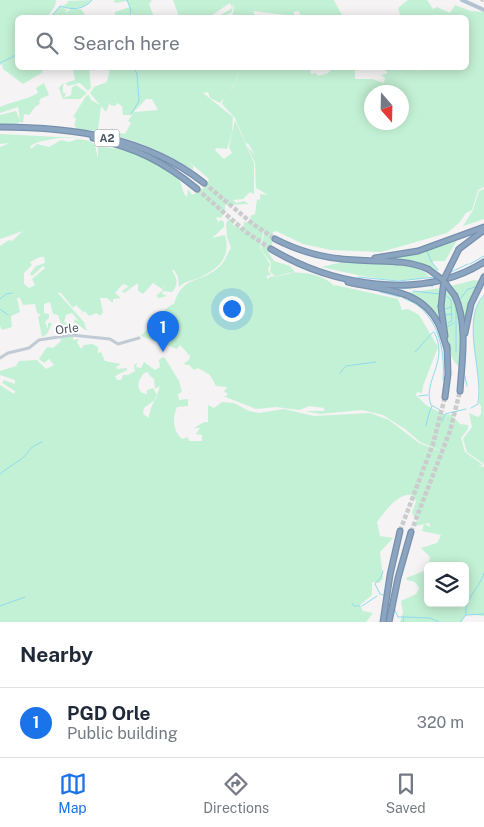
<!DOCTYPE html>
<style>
body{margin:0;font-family:"Public Sans",sans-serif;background:#f2f2f3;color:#1f2937}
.controls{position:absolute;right:15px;bottom:15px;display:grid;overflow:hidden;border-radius:8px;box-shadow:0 2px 12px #0003}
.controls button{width:45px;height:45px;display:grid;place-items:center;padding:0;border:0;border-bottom:1px solid #e0e1e3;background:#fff;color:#1f2937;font:25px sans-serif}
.compass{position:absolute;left:364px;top:85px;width:45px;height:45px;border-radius:50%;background:#fff;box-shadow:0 2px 12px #0003;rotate:160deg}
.you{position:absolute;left:231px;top:308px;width:18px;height:18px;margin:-12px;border:4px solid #fff;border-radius:50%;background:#1a73e8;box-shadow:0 0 0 8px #1a73e833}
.badge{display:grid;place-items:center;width:32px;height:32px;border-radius:50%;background:#1a73e8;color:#fff;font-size:16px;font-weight:700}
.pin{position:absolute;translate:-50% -41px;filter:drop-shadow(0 1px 2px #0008)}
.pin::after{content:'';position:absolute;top:26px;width:18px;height:15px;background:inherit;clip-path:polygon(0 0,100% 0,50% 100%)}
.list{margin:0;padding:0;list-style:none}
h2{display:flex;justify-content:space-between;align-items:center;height:65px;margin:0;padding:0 20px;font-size:21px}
h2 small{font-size:16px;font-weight:400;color:#747a83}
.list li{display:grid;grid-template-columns:32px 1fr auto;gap:15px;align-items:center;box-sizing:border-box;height:70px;padding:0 20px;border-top:1px solid #e0e1e3}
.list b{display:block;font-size:19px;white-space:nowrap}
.list p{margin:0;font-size:16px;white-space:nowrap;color:#747a83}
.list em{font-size:16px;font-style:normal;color:#747a83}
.icon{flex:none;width:28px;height:28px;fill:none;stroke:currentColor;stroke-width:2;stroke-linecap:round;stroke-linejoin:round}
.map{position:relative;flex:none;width:484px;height:622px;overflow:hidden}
.search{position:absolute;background:#fff;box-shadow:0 2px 12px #0003;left:15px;right:15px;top:15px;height:55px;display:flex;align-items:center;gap:12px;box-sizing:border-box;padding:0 18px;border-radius:8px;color:#747a83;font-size:19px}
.sheet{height:135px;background:#fff}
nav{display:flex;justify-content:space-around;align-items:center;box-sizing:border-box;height:70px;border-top:1px solid #e0e1e3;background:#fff;font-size:14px;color:#747a83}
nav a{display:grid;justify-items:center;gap:2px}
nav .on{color:#1a73e8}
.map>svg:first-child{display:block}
.green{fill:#c3f1d5;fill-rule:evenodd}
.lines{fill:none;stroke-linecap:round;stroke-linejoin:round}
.stream{stroke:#90daee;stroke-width:1}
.highway-tunnel{stroke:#caccce;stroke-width:4.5;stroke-dasharray:4.5 2;stroke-linecap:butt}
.highway-casing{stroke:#7690ad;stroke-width:7}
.secondary{stroke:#c1cbd6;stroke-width:3}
.primary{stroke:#b3c2d1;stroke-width:4}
.highway{stroke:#8ba5c1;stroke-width:4.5}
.rail-casing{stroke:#b5b8bd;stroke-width:3}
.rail{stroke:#fff;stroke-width:1;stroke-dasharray:4;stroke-linecap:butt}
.highway-bridge-casing{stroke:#7690ad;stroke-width:7;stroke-linecap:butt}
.highway-bridge{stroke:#8ba5c1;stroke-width:4.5}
.labels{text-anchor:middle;stroke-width:4;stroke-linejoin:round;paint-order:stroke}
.shield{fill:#fff;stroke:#808990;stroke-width:1}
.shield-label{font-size:11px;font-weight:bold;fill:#4a5661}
.street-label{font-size:12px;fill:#4a5661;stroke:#fff}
</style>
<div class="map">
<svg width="484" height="622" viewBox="0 0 484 622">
<rect width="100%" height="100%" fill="#f5f3f3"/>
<g class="green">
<path d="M0,0H56L55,6L47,17L18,18L17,28L15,31L17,36L18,68H41L43,72L23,84L3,69L2,64L0,65Z"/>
<path d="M92,0L85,6L73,8L81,9L86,17H51L60,6L67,10L65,13L71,9L62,6L68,3L67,1Z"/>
<path d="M114,0H152L149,4L154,17H134L130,11V15L115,17V12L130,7L127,1L115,3Z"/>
<path d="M173,0H334L343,17H301L299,11L294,12V17H287L286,15L253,11L255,17H241L251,15L232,17L234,8L233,3L232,12L223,17H218L232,8L230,3L209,17H183L178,14Z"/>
<path d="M408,0H427L433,9L437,7L450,13L455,5L471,11L484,12V187L478,190L472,210L466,213L459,223L447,233L381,252L331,250L303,244L276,231L273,232L272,246L268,247V252L274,261L290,266L295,272L276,277L270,272L271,263L261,249L264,234L259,224L263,234L260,248L270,264L268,270L271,275L267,276V279L272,276C278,278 282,274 288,273C302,271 325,275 334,286L335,285L398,299L402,310L408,309L419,315L438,347L423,386L422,393L417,392L416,395L426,405L443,414L452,415L460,424L468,425V429L461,438L465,452L483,465L478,466L484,467V616L466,614L462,622H400L403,612L401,601L416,594L419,588L415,582L407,580L406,578L424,571L428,566V603H465V566H428L430,557L421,548L437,543L441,535L422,531L424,524L431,527L429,523L416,526L415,522L420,520L415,518L412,513L416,501L412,495C397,493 385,512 377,522L380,536L393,538L380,552L383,579L379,583L372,582V595L360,605L363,611L373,613L366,622H0V385L14,394L15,391L2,383L4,380L15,384V380L0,375V371L16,366L19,361L37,360L46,369L54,365L49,359L44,363L39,359L47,347L53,348L61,341L60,338L73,336V340L79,339L77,342L81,349L84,345L92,344L98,347V353L101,352L105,361L121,364L116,367L117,369L127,368V370L115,376L117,380H121L123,375H128L135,371L134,365L137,363L136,367L141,368L144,362L155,370L160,367L159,360L163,357L165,358L179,381L182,392L178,394L179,400L188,399V406L177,407C172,419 173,431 182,439L188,437L189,441H202V435L196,434L200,428H194L204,422H208V405L214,408L222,402L234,403L249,411L259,413L284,409L314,416L370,413L389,420L419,443L450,455L420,442L405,429L383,415L362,410L320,414L305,411H324V408L310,406L299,410L276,407L256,409L223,396H227V393L224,392L227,387L216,386L210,375L198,368L194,370L189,365H186L184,363L189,360L190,356L180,345L177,349L141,336C149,328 165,306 174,304C183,273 202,285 221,265C226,260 227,253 231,248L227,237L226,223L229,219L232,220L233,225L243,229L244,222H252L250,216L255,214L257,200L259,199L260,202V194L268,195L256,188L255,163L247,146L255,155L248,143L246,144L235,118L222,104C224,91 238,88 238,73L236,82L220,103L210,98L208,92L203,93L233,117L232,133L227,149L216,148L215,150L224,159L232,153L229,147L235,120L254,163V194L250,192L243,199L233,200L236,203L244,201L249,204L225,205V212L221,218L216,217L218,222L221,220L224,222V227L212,238L225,235C231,256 220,268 201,277C193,281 186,280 179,287L178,277L174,270H172C177,279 179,284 172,292L163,291L162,294L167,296L159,298L156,296L162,291L165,283L162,289L153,283L143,294L138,291V283L124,293L122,291L129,286L123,284L115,293L121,298L113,299V303L107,298H100L103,312L100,316L97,313L89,316L85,311L80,315L83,312L76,305L73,308L61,293L57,292L84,322L87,331L74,322L75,319L79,321L72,313L66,315L64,322L68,323L63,330L58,315L53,314L50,302L44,304V313L49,314V318L45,322L48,329V323H52L47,334L42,337L38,317L41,315L37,313L35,304L23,305L20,298H17L20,312L11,316L12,327L2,330L0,326V246L9,240L12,241L23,231L0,239V147L10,143L0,144V134L78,138H58L38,142L30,146L31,149L37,144L49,147L61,140L69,142L78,139L90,141L95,145L98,158V146L123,150L99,144V142C127,148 156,159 177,178C184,184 181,193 187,197L188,189L192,195C199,192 207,187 209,179L188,161L193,166V170C157,148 119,132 76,129V126L74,128L76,118L73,117L86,96L89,95L91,100L100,105L90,93L94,87L107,82L110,68H237V70L238,68H303L310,69L311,74L316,73L318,76L328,73L333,68H355V79H372L384,83L385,78L381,75L388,73L383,68H415L418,71L421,68H466V18L401,17L398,8ZM372,92H402V122H372ZM146,99H152L158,110L134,112L128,121L131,123L125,134L101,129L98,130L101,106L106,112L110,102V105L115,106L117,103L122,106L123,115H131ZM40,257H44L45,263L36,266L30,274L32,276L43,266L45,268L32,279L35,285L29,288L24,284V273L32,265L30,262ZM149,372L148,374L154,379L155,389L160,386C157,397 149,409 149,418L143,414L144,408L156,399L157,395L153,388L147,390V394L142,393C135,386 139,380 144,373Z"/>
<path d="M79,68H89L91,88L88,91L80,83L68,86L65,83L63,85V93H66L64,98L71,95L72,87L76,85L87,93L80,99H63L59,88L62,84L75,80L73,69L78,70Z"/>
<path d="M44,83L49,95L40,99L39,103H41L35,107L29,115L24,114L23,123L20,121L22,123L19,122L17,125H0V115L16,111L20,120L18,107L0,113V107C13,101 24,101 38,93L36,88Z"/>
<path d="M484,189V219L463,226L473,210L479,191Z"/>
<path d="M457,240L445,261H434L432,263L438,271L414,262L388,259Z"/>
<path d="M343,262C361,262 418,260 429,276C401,287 350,273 321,267Z"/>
<path d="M474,280L480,281L471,297L464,324L460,303L451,286Z"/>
<path d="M443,287H447C464,310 461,337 460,365L458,366C443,352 443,308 443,287Z"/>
<path d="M440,288L442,327L422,302L406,293Z"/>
<path d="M484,296V464L467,452L463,439L472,427L469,413L478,417L481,414V406L479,403C484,372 460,321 484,296Z"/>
</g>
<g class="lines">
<g class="stream">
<path d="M127,0L131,10L130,18"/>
<path d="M50,18L60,6C71,10 84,10 92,0"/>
<path d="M0,63L18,54"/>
<path d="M131,114L139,101L137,74L134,68"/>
<path d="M427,251L431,261"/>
<path d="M431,261L438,270"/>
<path d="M470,264L484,256"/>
<path d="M449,273L468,264"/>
<path d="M358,277L398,281L435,277"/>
<path d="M432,285V287"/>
<path d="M401,289L414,287"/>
<path d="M413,291L440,294"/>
<path d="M380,292L400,297"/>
<path d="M447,296L451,300L452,321L448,323"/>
<path d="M403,298C407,300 413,302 417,305C440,322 445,354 443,380"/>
<path d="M0,299L6,294L12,293"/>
<path d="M460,299L468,289L476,287"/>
<path d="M456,305V352"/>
<path d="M0,309L8,315"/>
<path d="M444,309L452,307"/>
<path d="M445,315L452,314"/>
<path d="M447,327L454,323"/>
<path d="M434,332C450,361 422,381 431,405L440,410"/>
<path d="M415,352L433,332"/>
<path d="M340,373L346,366L376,362"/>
<path d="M465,376L467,386"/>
<path d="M419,396L428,395"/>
<path d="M478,403C484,373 460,319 484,295"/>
<path d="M471,408L478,404"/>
<path d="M442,422L445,414L466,409"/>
<path d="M426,426L429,413L432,406"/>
<path d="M0,474C7,468 13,465 20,460C31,452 25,449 42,442"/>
<path d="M383,571L381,577L375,584L380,594L386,596"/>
<path d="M352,603L354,606H360"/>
<path d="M0,606L25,597"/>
<path d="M362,606L377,596"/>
<path d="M394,608L398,617H404L403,622"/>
<path d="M466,615C463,600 480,588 484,573"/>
<path d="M404,617L430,618L439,622"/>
<path d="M460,622L466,615L484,614"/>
</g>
<g class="highway-tunnel">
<path d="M204,183L253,224L275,239"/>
<path d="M197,189L246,232L271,249"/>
<path d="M400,531L433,444L445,397"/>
<path d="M411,532L450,431L460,391"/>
</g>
<defs>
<g id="highway">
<path d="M0,127C72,127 146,137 204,183"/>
<path d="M93,138C136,148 163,161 197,189"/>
<path d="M275,239C300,252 329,259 356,260C381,262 405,259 428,269"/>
<path d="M271,249C331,285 421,302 484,262"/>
<path d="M459,249L484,230"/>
<path d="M375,258L418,251L484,227"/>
<path d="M348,282C381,290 420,288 438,323C442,331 444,340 447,349"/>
<path d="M455,296C468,324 462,361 460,391"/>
<path d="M441,307L445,336"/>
<path d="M465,333L471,304L484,277"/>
<path d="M445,397L448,374L447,346"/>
<path d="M383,622L390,575L400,531"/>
<path d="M389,622L398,578L411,532"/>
</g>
</defs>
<use href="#highway" class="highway-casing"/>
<path class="secondary" d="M0,358L8,353L29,348L39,340L71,335L110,339L118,344L139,338"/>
<path class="primary" d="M462,0L484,10"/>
<use href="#highway" class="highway"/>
<defs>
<path id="rail" d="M482,0H484"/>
</defs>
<use href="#rail" class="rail-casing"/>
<use href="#rail" class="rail"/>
<defs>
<g id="highway-bridge">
<path d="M428,269L443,280L455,296"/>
<path d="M441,307L444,279L459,249"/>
</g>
</defs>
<use href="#highway-bridge" class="highway-bridge-casing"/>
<use href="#highway-bridge" class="highway-bridge"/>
</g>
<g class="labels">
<rect class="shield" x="94.5" y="129.5" width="25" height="17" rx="4"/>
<g class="shield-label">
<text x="107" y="142">A2</text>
</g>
<g class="street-label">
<text transform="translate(67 329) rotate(-7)" y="4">Orle</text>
</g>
</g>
</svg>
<div class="controls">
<button><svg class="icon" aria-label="layers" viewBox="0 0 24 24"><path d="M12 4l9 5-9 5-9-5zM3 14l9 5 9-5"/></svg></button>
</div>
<svg class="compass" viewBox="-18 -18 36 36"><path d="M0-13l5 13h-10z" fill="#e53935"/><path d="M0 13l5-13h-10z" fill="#747a83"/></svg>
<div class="you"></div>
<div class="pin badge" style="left:163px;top:352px">1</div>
<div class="search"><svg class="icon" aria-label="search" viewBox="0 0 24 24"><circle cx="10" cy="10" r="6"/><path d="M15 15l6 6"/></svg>Search here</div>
</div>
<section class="sheet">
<h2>Nearby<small></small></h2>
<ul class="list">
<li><span class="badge">1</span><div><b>PGD Orle</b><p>Public building</p></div><em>320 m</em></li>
</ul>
</section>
<nav>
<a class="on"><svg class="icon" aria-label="map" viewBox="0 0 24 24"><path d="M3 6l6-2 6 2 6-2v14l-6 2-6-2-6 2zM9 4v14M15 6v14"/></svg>Map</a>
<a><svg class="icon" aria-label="directions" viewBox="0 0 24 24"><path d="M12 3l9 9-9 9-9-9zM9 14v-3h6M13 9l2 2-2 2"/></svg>Directions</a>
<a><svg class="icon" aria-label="saved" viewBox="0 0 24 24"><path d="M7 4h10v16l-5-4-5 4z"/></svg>Saved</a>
</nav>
